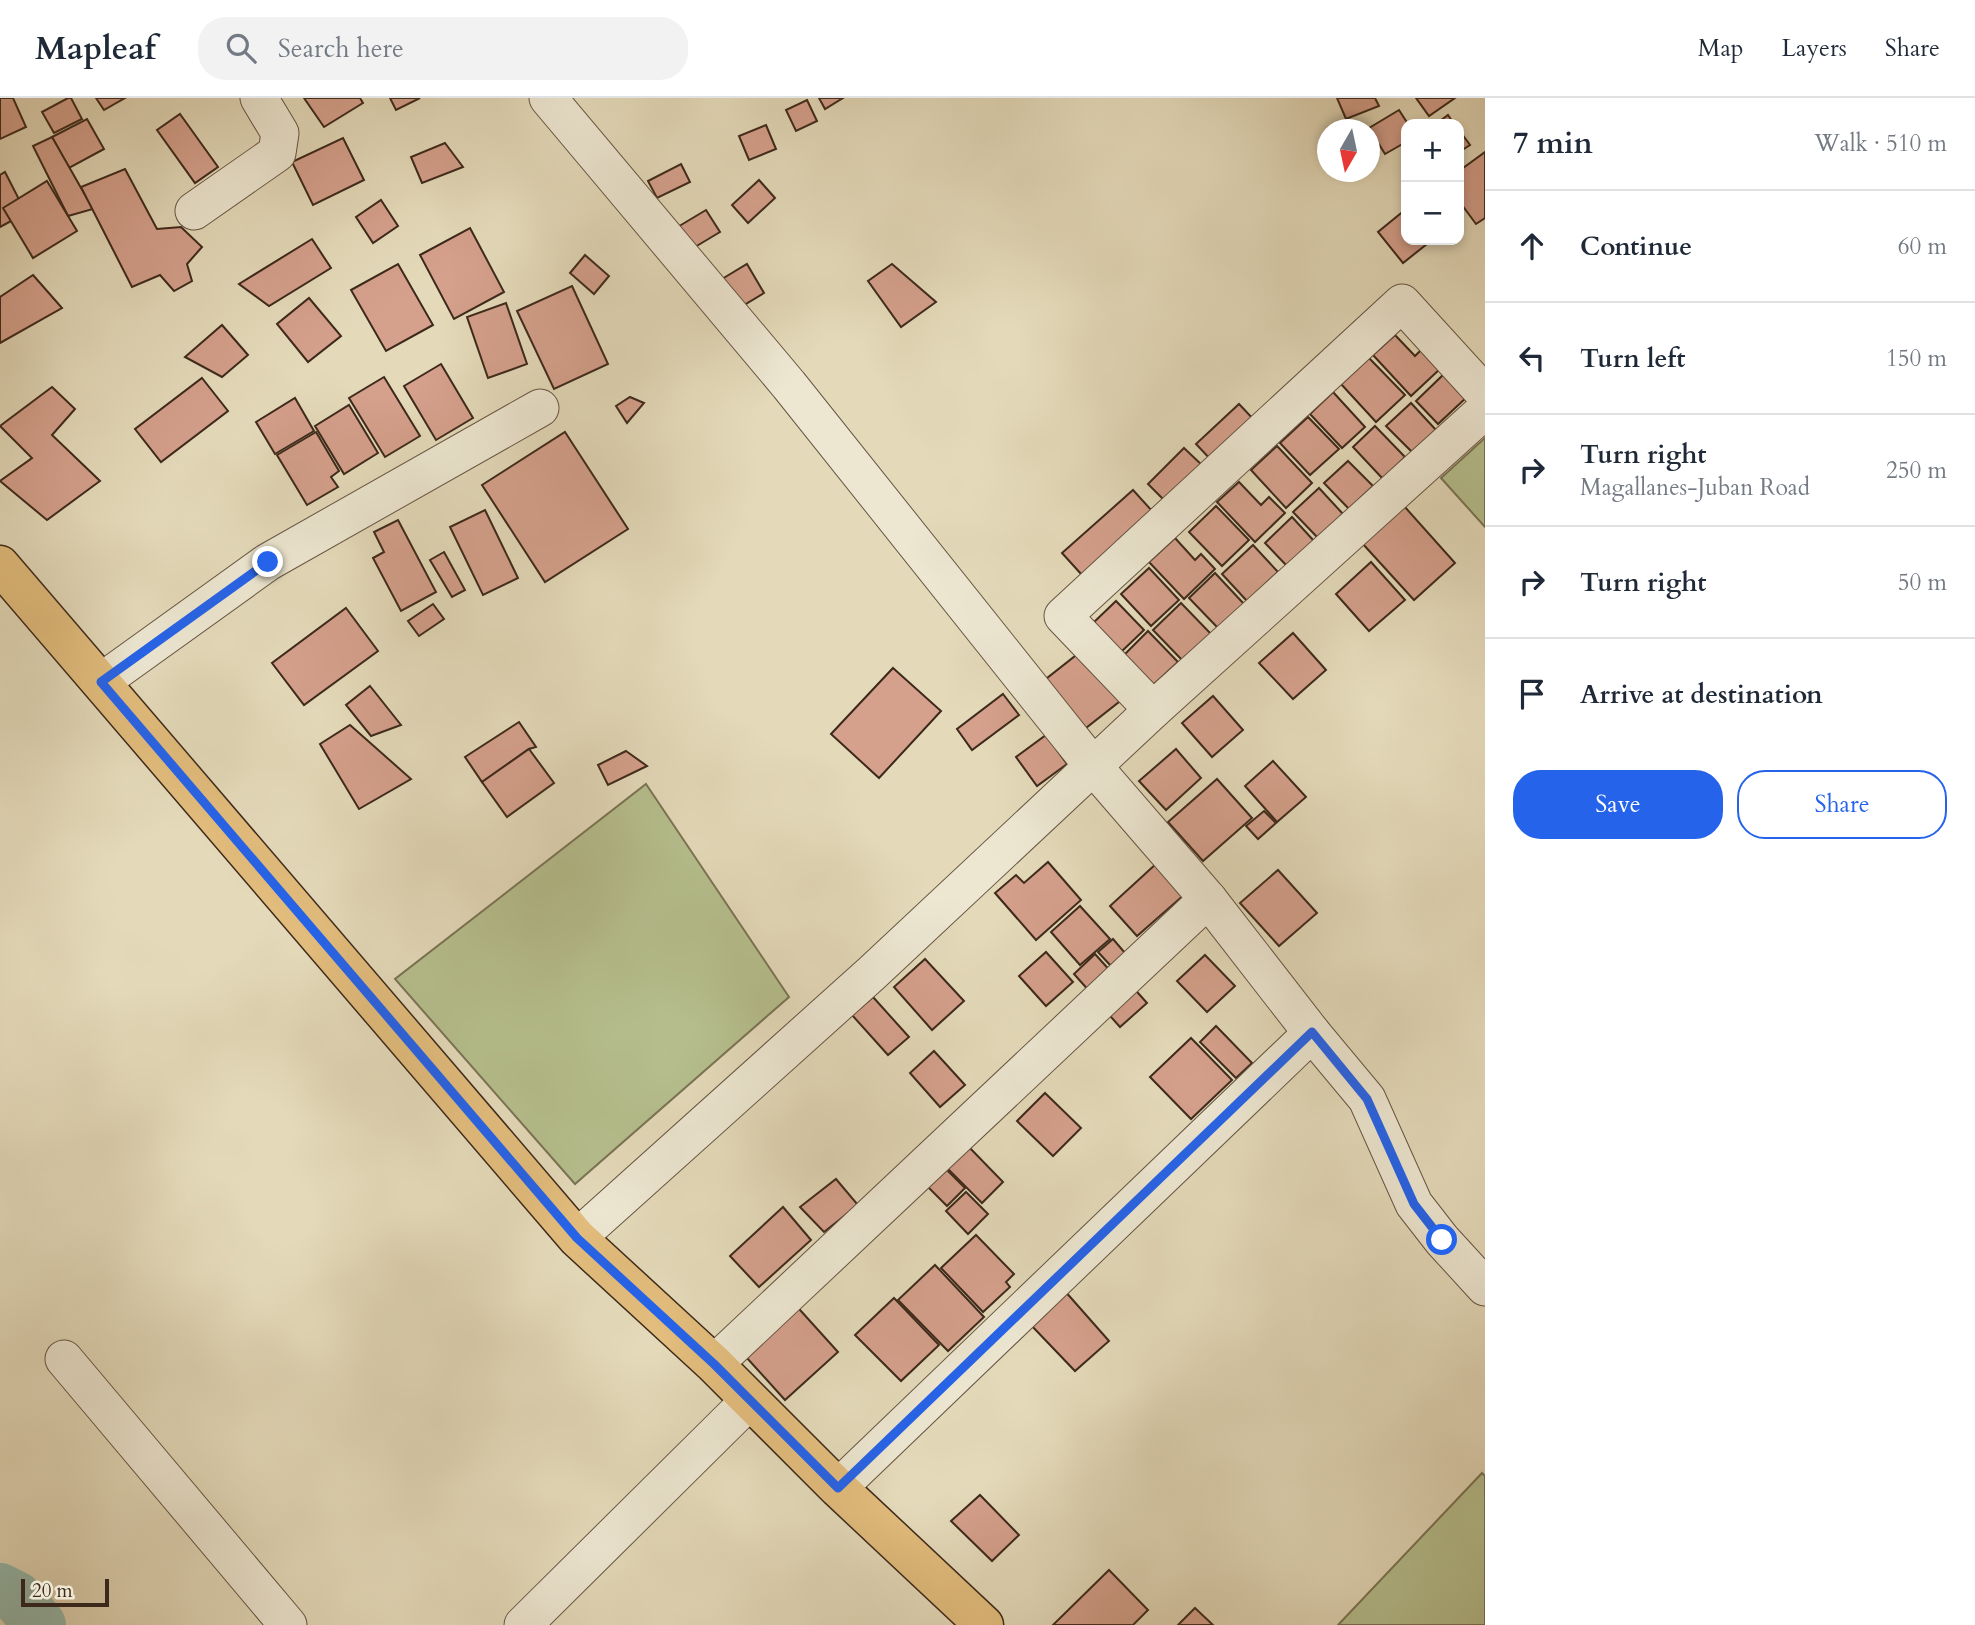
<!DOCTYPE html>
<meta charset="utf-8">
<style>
body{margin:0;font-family:Cardo,serif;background:#f2f2f3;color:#1f2937}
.controls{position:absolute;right:21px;top:21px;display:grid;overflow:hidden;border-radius:14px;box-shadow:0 4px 10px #0003}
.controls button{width:63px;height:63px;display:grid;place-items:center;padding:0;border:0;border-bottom:2px solid #e0e1e3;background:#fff;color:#1f2937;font:35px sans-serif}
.compass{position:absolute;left:1317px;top:21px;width:63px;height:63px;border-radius:50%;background:#fff;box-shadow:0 4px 10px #0003;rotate:189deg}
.scale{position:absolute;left:21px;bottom:18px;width:88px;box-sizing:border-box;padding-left:7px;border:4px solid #3d291b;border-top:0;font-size:19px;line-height:24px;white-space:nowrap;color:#3d291b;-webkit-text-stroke:5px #ede7d2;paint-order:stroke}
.stop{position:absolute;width:21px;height:21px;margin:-16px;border:5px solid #2563eb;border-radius:50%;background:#fff}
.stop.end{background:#2563eb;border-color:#fff;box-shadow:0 2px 7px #0008}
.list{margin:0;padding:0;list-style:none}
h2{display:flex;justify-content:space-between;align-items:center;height:91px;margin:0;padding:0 28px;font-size:30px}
h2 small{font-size:23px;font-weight:400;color:#747a83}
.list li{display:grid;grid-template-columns:46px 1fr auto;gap:21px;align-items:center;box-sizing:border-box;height:112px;padding:0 28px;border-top:2px solid #e0e1e3}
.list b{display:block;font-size:26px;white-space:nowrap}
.list p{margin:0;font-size:23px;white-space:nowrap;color:#747a83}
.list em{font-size:23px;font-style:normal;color:#747a83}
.actions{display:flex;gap:14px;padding:21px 28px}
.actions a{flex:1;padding:16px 0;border:2px solid #2563eb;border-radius:28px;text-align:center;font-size:24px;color:#2563eb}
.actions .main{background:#2563eb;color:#fff}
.icon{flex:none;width:38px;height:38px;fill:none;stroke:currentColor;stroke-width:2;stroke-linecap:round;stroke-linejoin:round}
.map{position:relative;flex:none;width:1485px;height:1527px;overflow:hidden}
header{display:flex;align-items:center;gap:42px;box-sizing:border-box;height:98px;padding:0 35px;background:#fff;border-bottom:2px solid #e0e1e3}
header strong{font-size:33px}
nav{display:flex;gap:38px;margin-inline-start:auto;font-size:24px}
.search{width:490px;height:63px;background:#f2f2f3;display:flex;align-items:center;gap:18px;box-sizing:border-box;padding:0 24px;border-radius:28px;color:#747a83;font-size:26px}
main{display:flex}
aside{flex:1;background:#fff}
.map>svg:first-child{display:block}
.green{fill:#b6bf8e;stroke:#7a7454;stroke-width:2}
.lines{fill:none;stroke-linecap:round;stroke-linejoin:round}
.river{stroke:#95bbae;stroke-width:52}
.building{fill:#d5a08c;stroke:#3d291b;stroke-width:2}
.minor-casing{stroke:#675543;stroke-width:39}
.major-casing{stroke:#3d291b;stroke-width:41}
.minor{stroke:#ede7d2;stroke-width:37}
.major{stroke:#e2bd7d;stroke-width:38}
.route{stroke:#2563eb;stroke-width:9}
</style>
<header>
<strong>Mapleaf</strong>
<div class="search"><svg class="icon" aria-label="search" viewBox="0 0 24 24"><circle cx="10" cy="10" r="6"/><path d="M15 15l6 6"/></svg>Search here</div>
<nav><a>Map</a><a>Layers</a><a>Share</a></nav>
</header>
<main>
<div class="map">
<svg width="1485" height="1527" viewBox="0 0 1485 1527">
<rect width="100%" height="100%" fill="#e4daba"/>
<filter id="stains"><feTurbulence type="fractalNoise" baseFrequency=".00286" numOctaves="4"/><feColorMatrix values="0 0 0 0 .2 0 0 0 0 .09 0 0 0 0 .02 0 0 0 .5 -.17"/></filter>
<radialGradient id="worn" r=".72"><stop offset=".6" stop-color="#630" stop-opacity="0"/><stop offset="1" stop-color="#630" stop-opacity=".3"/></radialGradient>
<g class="green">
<path d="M1485,340V429L1441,380Z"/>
<path d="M646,686L789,899L575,1086L395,881Z"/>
<path d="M1482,1375L1485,1378V1527H1338Z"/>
</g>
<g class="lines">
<path class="river" d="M0,1491L16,1499L40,1527"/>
</g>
<g class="building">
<path d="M0,0H13L26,29L0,41Z"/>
<path d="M68,0H71L82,21L54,35L42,14Z"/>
<path d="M96,0H125L104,12Z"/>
<path d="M304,0H360L363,5L324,29Z"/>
<path d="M390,0H420L396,12Z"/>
<path d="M819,0H843L825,11Z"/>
<path d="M1337,0H1375L1379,8L1346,21Z"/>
<path d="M1416,0H1455L1429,18Z"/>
<path d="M807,2L817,23L796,33L786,12Z"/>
<path d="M1399,12L1408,26H1406V44L1385,56L1369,30Z"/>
<path d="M180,16L218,69L195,85L157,32Z"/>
<path d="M1448,17L1454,26H1436Z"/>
<path d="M87,21L104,51L69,70L52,39Z"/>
<path d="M766,27L776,51L749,62L739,38Z"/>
<path d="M1459,32L1470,47L1459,54Z"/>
<path d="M52,39L93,111L68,118L33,48Z"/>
<path d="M343,40L364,82L313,107L292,64Z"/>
<path d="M445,45L463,69L422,85L411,59Z"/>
<path d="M1485,54V120L1476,126L1459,103V73Z"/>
<path d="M681,66L690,84L657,100L648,83Z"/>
<path d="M125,71L157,131L181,129L202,149L187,166L192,183L174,193L160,177L132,189L81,89Z"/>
<path d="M5,74L26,115L0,129V77Z"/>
<path d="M759,82L775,100L748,125L732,107Z"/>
<path d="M47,83L77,133L33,160L3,110Z"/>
<path d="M381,102L398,128L373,145L356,119Z"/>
<path d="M1406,111V142H1432L1403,165L1378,134Z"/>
<path d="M706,112L720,134L690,152L676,130Z"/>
<path d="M470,130L504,194L454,221L420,157Z"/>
<path d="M312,141L331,170L269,208L239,186Z"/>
<path d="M585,157L609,178L594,196L570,175Z"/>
<path d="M398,166L433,227L386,253L351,192Z"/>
<path d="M747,166L764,195L739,210L722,181Z"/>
<path d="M892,166L936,204L901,229L868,183Z"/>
<path d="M33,177L62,210L0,245V199Z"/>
<path d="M572,188L608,266L554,291L517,213Z"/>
<path d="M309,200L341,238L308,264L277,226Z"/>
<path d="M506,205L527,266L488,280L467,219Z"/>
<path d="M222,227L248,257L222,279L185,259Z"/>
<path d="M1395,237L1415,258L1423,250L1441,270L1411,298L1373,257Z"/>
<path d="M1369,260L1405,297L1376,324L1341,286Z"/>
<path d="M441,266L473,320L436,342L404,288Z"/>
<path d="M1445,275L1468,298L1438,326L1416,303Z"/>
<path d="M384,279L420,338L385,359L349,300Z"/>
<path d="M202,280L228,313L161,364L135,331Z"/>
<path d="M52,289L75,311L52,337L100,383L47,422L0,383L32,360L0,328Z"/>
<path d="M1333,294L1365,329L1342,350L1310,316Z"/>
<path d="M630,299L644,305L627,325L616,308Z"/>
<path d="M295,300L314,333L275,356L256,324Z"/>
<path d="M1411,305L1436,332L1412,354L1386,328Z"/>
<path d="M1239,306L1256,324L1214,365L1196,346Z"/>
<path d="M349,307L378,355L344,376L315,328Z"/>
<path d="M1308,319L1339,351L1310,377L1280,345Z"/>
<path d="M1375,328L1405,359L1383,381L1353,349Z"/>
<path d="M316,334L339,373L331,379L338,389L307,407L277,357Z"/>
<path d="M565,334L628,431L545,484L482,387Z"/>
<path d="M1277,348L1312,385L1286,410L1251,372Z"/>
<path d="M1184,350L1205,370L1168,406L1148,386Z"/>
<path d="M1348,363L1373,388L1349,411L1324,385Z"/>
<path d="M1239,384L1261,407L1269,399L1285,415L1255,444L1217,404Z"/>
<path d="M1319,390L1343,416L1318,440L1293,414Z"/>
<path d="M1133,392L1153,414L1082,477L1062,455Z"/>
<path d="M1216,408L1249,442L1222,468L1189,434Z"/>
<path d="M1404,408L1455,465L1414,502L1362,445Z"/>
<path d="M485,412L518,480L483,497L450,429Z"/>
<path d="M1292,419L1314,443L1287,468L1265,445Z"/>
<path d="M398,422L436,494L401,513L373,460L384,454L374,434Z"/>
<path d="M1175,440L1195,462L1201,456L1215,471L1184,501L1149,464Z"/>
<path d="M1253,447L1278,474L1247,503L1222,476Z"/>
<path d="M444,454L465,492L452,499L430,462Z"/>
<path d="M1371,464L1405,502L1369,533L1336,496Z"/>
<path d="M1149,470L1179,502L1151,528L1121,496Z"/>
<path d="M1215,475L1244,506L1218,530L1189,500Z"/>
<path d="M1116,503L1144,532L1120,555L1092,526Z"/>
<path d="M1181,505L1211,536L1183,563L1153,532Z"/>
<path d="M433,506L444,521L419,538L408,523Z"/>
<path d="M346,510L378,553L304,607L272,565Z"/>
<path d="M1148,533L1178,564L1150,590L1121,560Z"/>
<path d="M1293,535L1326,572L1293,601L1259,565Z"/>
<path d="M1084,551L1124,600L1077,637L1037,588Z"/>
<path d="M893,570L941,613L879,680L831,636Z"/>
<path d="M370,588L401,627L371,638L346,607Z"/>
<path d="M1003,596L1019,617L972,652L957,631Z"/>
<path d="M1213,598L1243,632L1212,659L1182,625Z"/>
<path d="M519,624L536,649L529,651L482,684L465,659Z"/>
<path d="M350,627L411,681L359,711L320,646Z"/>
<path d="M1046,637L1067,666L1037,688L1016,659Z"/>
<path d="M529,651L554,685L507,719L482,684Z"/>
<path d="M1176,651L1201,680L1166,712L1139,683Z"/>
<path d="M626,653L647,668L608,687L598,667Z"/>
<path d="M1273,663L1306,699L1277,724L1245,688Z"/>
<path d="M1217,681L1252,720L1203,763L1168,724Z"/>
<path d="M1264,713L1276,725L1258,741L1246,728Z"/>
<path d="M1048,764L1081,802L1036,842L995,795L1016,777L1024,785Z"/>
<path d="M1157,765L1185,796L1137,838L1110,808Z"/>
<path d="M1278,772L1317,815L1279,848L1240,805Z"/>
<path d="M1080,808L1110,841L1080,867L1051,834Z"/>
<path d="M1113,841L1125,855L1111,868L1098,854Z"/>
<path d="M1046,854L1073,884L1046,908L1019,878Z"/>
<path d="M1095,856L1113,876L1091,895L1074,876Z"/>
<path d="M1205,857L1235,888L1207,914L1177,883Z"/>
<path d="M925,861L964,903L932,932L894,889Z"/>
<path d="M1130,886L1147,905L1120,929L1103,910Z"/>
<path d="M873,899L909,939L888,957L852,917Z"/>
<path d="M1216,928L1252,965L1236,980L1200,944Z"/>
<path d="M1191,940L1232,982L1191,1021L1150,979Z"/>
<path d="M934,953L965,987L940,1009L910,975Z"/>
<path d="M1045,995L1081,1030L1053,1058L1017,1023Z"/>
<path d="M965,1045L1003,1084L982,1105L943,1066Z"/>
<path d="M942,1067L965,1090L947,1108L924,1085Z"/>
<path d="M836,1081L858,1107L824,1134L800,1109Z"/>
<path d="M966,1094L988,1116L968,1136L946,1113Z"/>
<path d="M783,1109L811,1142L759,1189L730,1158Z"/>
<path d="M976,1137L1014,1176L1006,1184L1010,1189L983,1214L941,1170Z"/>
<path d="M935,1167L984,1219L948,1253L898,1202Z"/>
<path d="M1064,1192L1109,1243L1075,1273L1029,1225Z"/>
<path d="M894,1200L939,1247L901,1283L855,1237Z"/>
<path d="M791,1202L838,1254L785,1302L737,1249Z"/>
<path d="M980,1397L1019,1437L992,1463L951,1423Z"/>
<path d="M1109,1472L1148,1512L1133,1527H1053Z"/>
<path d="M1195,1510L1213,1527H1178Z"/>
</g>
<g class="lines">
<defs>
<g id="minor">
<path d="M548,0L789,287L1093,668L1208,801L1312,935L838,1390"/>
<path d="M194,113L277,55L280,35L259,0"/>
<path d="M101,584L268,464L540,310"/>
<path d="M1153,612L1063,518L1402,205L1485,296"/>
<path d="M1312,935L1367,1001L1414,1106L1442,1142L1485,1189"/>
<path d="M577,1140L872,875L1153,612L1485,312"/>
<path d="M64,1261L288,1527"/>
<path d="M714,1266L1208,801"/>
<path d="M523,1527L750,1302"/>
</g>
<path id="major" d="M0,467L577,1140L714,1266L838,1390L984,1527"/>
</defs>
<use href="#minor" class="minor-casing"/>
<use href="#major" class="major-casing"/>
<use href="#minor" class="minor"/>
<use href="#major" class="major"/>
</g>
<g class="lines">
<path class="route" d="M268,464L101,584L577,1140L714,1266L838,1390L1312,934L1367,1001L1414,1106L1442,1142"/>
</g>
<rect width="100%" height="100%" filter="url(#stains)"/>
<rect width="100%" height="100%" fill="url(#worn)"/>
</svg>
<div class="controls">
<button>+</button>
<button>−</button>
</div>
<svg class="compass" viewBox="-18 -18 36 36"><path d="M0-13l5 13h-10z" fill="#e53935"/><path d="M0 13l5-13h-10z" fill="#747a83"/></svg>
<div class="scale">20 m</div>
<div class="stop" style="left:1442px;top:1142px"></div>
<div class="stop end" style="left:268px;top:464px"></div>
</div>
<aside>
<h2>7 min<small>Walk · 510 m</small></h2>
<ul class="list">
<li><svg class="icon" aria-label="ahead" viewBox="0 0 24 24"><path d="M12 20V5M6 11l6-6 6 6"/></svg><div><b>Continue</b></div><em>60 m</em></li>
<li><svg class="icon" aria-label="left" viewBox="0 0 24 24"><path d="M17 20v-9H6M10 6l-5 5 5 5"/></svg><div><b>Turn left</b></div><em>150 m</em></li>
<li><svg class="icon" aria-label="right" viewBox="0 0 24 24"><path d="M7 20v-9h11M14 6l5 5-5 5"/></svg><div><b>Turn right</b><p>Magallanes-Juban Road</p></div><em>250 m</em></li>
<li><svg class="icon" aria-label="right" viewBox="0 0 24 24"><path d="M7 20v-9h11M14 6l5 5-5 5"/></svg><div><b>Turn right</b></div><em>50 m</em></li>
<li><svg class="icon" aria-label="arrive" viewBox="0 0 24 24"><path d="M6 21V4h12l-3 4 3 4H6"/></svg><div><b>Arrive at destination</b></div></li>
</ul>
<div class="actions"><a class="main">Save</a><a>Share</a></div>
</aside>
</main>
